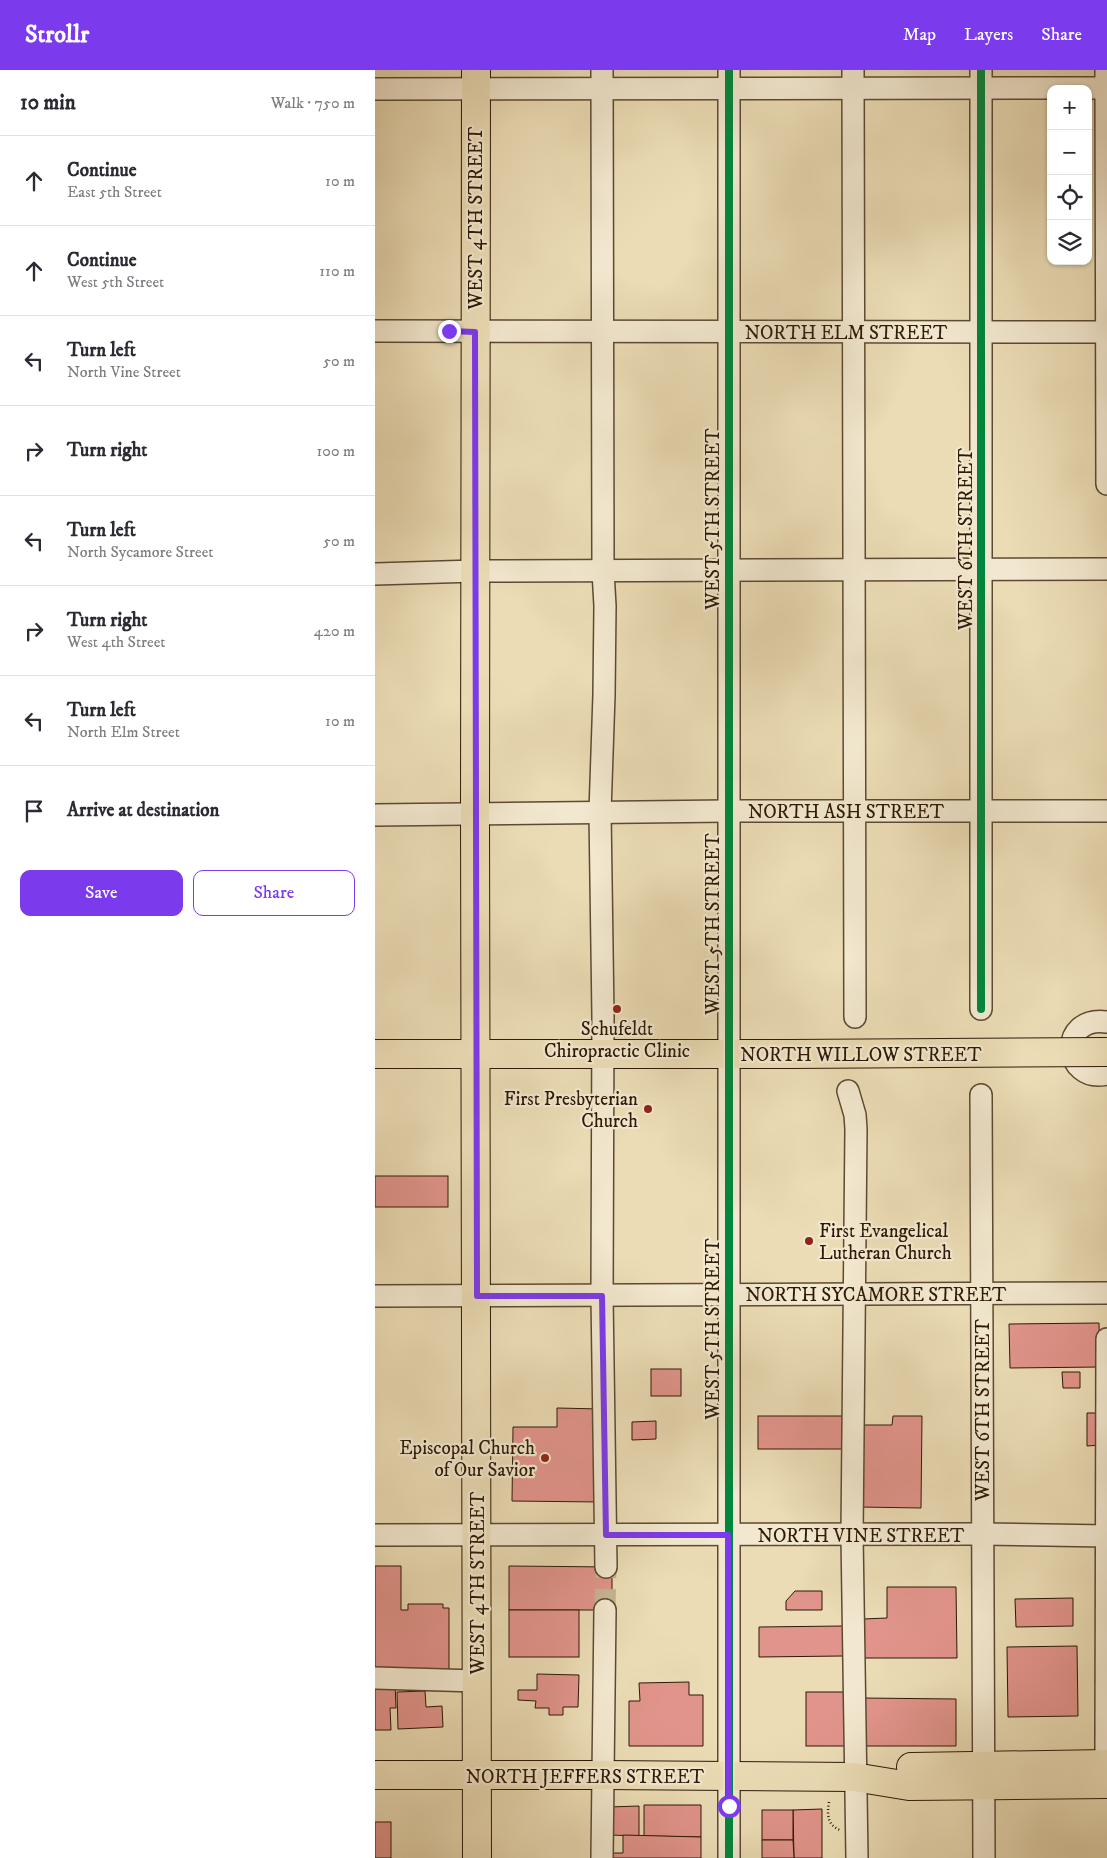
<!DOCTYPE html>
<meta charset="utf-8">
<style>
body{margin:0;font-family:"IM FELL DW Pica",serif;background:#f7f7f7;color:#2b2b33}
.controls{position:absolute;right:15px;top:15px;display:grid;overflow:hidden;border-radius:10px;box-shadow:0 1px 4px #0004}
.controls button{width:45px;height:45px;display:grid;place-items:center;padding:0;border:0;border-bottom:1px solid #e1e1e2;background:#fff;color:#2b2b33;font:25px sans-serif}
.stop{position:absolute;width:15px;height:15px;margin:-11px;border:4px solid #7c3aed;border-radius:50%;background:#fff}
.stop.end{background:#7c3aed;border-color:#fff;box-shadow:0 1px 5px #0008}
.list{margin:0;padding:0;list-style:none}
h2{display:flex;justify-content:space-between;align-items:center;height:65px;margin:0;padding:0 20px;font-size:21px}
h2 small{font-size:16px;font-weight:400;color:#7c7c81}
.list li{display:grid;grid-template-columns:32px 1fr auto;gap:15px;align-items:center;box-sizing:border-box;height:90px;padding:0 20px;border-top:1px solid #e1e1e2}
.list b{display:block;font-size:19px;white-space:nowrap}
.list p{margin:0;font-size:16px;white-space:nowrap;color:#7c7c81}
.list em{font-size:16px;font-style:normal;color:#7c7c81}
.actions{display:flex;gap:10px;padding:15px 20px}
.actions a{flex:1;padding:11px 0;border:1px solid #7c3aed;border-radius:10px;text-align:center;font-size:18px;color:#7c3aed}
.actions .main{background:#7c3aed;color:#fff}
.icon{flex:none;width:28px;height:28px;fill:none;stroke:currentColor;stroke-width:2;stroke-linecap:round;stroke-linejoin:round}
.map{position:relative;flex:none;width:732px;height:1788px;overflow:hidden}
header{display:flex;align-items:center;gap:30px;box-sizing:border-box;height:70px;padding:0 25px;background:#7c3aed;color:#fff}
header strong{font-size:24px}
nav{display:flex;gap:28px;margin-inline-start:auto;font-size:18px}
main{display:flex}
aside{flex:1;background:#fff}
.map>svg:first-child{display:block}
.building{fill:#e1948b;stroke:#2e1907}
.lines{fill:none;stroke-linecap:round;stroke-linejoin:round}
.minor-tunnel{stroke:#c5b592;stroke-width:21;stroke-dasharray:21 11;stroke-linecap:butt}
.minor-casing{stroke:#5d4a32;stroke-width:24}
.major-casing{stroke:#2e1907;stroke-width:30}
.highway-casing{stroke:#2e1907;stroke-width:30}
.path{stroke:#2e1907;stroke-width:2.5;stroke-dasharray:1 2.5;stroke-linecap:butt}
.minor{stroke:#f2e8cf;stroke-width:21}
.major{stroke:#ebdcb5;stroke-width:28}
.highway{stroke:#ebdcb5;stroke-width:28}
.major-bridge-casing{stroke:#2e1907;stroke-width:30;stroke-linecap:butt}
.major-bridge{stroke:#ebdcb5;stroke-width:28}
.cycleway-casing{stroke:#f2e8cf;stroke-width:11}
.cycleway{stroke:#00873e;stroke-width:8}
.route{stroke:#7c3aed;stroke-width:6}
.poi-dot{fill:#8f2418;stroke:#f2e8cf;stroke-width:2}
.labels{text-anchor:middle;stroke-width:4.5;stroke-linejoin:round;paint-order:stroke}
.street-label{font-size:19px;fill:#2e1907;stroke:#f2e8cf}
.poi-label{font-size:19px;fill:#2e1907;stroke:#f2e8cf;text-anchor:end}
</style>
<header>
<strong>Strollr</strong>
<nav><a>Map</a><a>Layers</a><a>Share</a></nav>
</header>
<main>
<aside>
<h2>10 min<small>Walk · 750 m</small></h2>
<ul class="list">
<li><svg class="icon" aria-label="ahead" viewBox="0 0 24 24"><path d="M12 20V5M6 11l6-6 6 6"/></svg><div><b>Continue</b><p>East 5th Street</p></div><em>10 m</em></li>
<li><svg class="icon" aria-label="ahead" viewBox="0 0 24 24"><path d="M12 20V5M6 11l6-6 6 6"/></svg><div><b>Continue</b><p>West 5th Street</p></div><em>110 m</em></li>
<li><svg class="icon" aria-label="left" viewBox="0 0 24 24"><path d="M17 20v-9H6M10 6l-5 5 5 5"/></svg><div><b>Turn left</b><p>North Vine Street</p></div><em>50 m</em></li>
<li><svg class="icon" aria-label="right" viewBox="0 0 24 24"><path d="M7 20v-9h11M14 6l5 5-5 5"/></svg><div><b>Turn right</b></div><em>100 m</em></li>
<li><svg class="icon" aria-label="left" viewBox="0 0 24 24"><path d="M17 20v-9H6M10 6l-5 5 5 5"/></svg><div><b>Turn left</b><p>North Sycamore Street</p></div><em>50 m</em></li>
<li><svg class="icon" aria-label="right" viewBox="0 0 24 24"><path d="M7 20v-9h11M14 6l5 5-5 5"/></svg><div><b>Turn right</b><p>West 4th Street</p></div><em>420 m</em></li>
<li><svg class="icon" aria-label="left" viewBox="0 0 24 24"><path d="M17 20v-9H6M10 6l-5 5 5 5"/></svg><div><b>Turn left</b><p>North Elm Street</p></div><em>10 m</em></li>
<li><svg class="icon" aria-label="arrive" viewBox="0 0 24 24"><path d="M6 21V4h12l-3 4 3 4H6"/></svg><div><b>Arrive at destination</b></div></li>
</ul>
<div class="actions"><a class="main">Save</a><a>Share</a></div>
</aside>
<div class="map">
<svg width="732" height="1788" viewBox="0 0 732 1788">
<rect width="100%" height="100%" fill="#ebdcb5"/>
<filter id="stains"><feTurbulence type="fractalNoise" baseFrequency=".004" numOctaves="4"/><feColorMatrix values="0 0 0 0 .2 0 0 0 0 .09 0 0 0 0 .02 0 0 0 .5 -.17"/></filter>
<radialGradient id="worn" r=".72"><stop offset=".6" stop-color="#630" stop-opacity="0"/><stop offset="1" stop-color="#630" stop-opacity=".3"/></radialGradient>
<g class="building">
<rect x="0" y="1106" width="73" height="31"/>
<path d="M724,1253L725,1297L635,1298L634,1254Z"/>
<rect x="276" y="1299" width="30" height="27"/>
<path d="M687,1302H705V1318H688Z"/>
<path d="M182,1338L226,1339L225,1432L137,1431L138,1357H182Z"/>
<path d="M712,1343H726V1375L712,1376Z"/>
<rect x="383" y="1346" width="91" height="33"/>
<path d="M518,1346H547L546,1438L485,1437L486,1355H517Z"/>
<path d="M281,1351V1369L257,1370V1352Z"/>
<path d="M0,1496H26V1540H33V1534H68V1538H74V1604L0,1605Z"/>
<path d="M134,1496L237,1497V1540H134Z"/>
<path d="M512,1517H581L582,1588H488V1549L512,1548Z"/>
<path d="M420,1521H447V1540H411V1531Z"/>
<path d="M698,1528V1556L641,1557L640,1529Z"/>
<rect x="134" y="1540" width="70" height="47"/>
<path d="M468,1556V1586L384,1587V1557Z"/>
<path d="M702,1576L703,1646L633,1647L632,1577Z"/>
<path d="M162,1604L204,1605L203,1637H188V1645H174V1638H160L161,1631L143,1630V1620H162Z"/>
<path d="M314,1612V1625H328V1676H254V1631H265L264,1613Z"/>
<path d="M20,1613L21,1638H15L16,1660H0V1614Z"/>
<path d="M50,1621L51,1637L67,1636L68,1657L23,1659L22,1622Z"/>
<rect x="431" y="1622" width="45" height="54"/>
<path d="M488,1628L581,1629V1676H488Z"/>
<path d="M269,1735H326V1767L269,1766Z"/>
<path d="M264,1736V1766L234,1765V1737Z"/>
<path d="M447,1739V1788H419L418,1740Z"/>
<rect x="387" y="1740" width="31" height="30"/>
<rect x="0" y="1752" width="16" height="36"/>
<path d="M248,1765L326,1767V1788H233V1783H248Z"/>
<path d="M387,1770H418L419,1788H387Z"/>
</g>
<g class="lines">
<path class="minor-tunnel" d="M230,1540L231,1497"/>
<defs>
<g id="minor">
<path d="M227,0L228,501L230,536L229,625L225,742L228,947L227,1226L231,1497"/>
<path d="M354,0V1788"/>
<path d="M478,0L480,947"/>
<path d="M731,0L732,414"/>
<path d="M0,19L732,18"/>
<path d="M0,261L732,262"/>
<path d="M0,504L100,501L732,499"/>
<path d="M0,745L353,741H732"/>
<path d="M606,939V0"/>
<path d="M732,952C682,945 688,1014 732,1004"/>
<path d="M473,1021L480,1045L481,1059L477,1465L482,1788"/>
<path d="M606,1025L609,1788"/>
<path d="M0,1226L732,1223"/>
<path d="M0,1465L607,1464L732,1466"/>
<path d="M0,1608L102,1611"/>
<path d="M731,1682L732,1269"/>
<path d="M227,1788L230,1540"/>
</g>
<g id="major">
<path d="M101,0L100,744L102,1788"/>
<path d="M0,984H415"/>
</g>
<g id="highway">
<path d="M536,1697L732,1694"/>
<path d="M0,1705H227L479,1707L534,1716L732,1714"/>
</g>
</defs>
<use href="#minor" class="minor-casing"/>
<use href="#major" class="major-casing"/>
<use href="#highway" class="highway-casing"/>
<path class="path" d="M454,1732C452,1744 452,1755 465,1760"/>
<use href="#minor" class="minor"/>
<use href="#major" class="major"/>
<use href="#highway" class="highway"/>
<defs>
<path id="major-bridge" d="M415,984L732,982"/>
</defs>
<use href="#major-bridge" class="major-bridge-casing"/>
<use href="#major-bridge" class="major-bridge"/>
<defs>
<g id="cycleway">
<path d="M354,0V1788"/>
<path d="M606,939V0"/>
</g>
</defs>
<use href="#cycleway" class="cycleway-casing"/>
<use href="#cycleway" class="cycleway"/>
</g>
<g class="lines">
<path class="route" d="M74,261L100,262L102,1226H227L231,1465H353L354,1736"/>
</g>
<g class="poi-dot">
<circle cx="242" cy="939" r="5"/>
<circle cx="273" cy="1039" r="5"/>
<circle cx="434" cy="1171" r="5"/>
<circle cx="170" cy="1388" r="5"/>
</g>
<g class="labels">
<g class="street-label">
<text transform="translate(100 148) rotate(-90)" y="7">WEST 4TH STREET</text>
<text x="471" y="269">NORTH ELM STREET</text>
<text transform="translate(337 449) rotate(-90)" y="7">WEST 5TH STREET</text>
<text transform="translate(590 469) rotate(-90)" y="7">WEST 6TH STREET</text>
<text x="471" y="748">NORTH ASH STREET</text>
<text transform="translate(337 854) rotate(-90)" y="7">WEST 5TH STREET</text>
<text x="486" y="991">NORTH WILLOW STREET</text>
<text x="501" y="1231">NORTH SYCAMORE STREET</text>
<text transform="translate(337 1259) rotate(-90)" y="7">WEST 5TH STREET</text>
<text transform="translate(607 1340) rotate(-90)" y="7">WEST 6TH STREET</text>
<text x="486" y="1472">NORTH VINE STREET</text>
<text transform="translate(102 1513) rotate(-90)" y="7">WEST 4TH STREET</text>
<text x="210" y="1713">NORTH JEFFERS STREET</text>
</g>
<g class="poi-label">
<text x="242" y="965" text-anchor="middle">Schufeldt<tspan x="242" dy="22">Chiropractic Clinic</tspan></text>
<text x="263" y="1035">First Presbyterian<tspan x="263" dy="22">Church</tspan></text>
<text x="444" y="1167" text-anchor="start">First Evangelical<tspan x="444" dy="22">Lutheran Church</tspan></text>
<text x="160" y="1384">Episcopal Church<tspan x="160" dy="22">of Our Savior</tspan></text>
</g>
</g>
<rect width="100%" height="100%" filter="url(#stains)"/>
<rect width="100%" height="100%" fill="url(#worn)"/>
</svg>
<div class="controls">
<button>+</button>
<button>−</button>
<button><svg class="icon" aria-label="locate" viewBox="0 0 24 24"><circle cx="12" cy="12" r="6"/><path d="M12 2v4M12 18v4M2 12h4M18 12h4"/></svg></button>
<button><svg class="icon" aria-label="layers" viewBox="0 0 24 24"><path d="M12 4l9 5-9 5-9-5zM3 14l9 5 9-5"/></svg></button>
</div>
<div class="stop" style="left:354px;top:1736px"></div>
<div class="stop end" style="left:74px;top:261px"></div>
</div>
</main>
